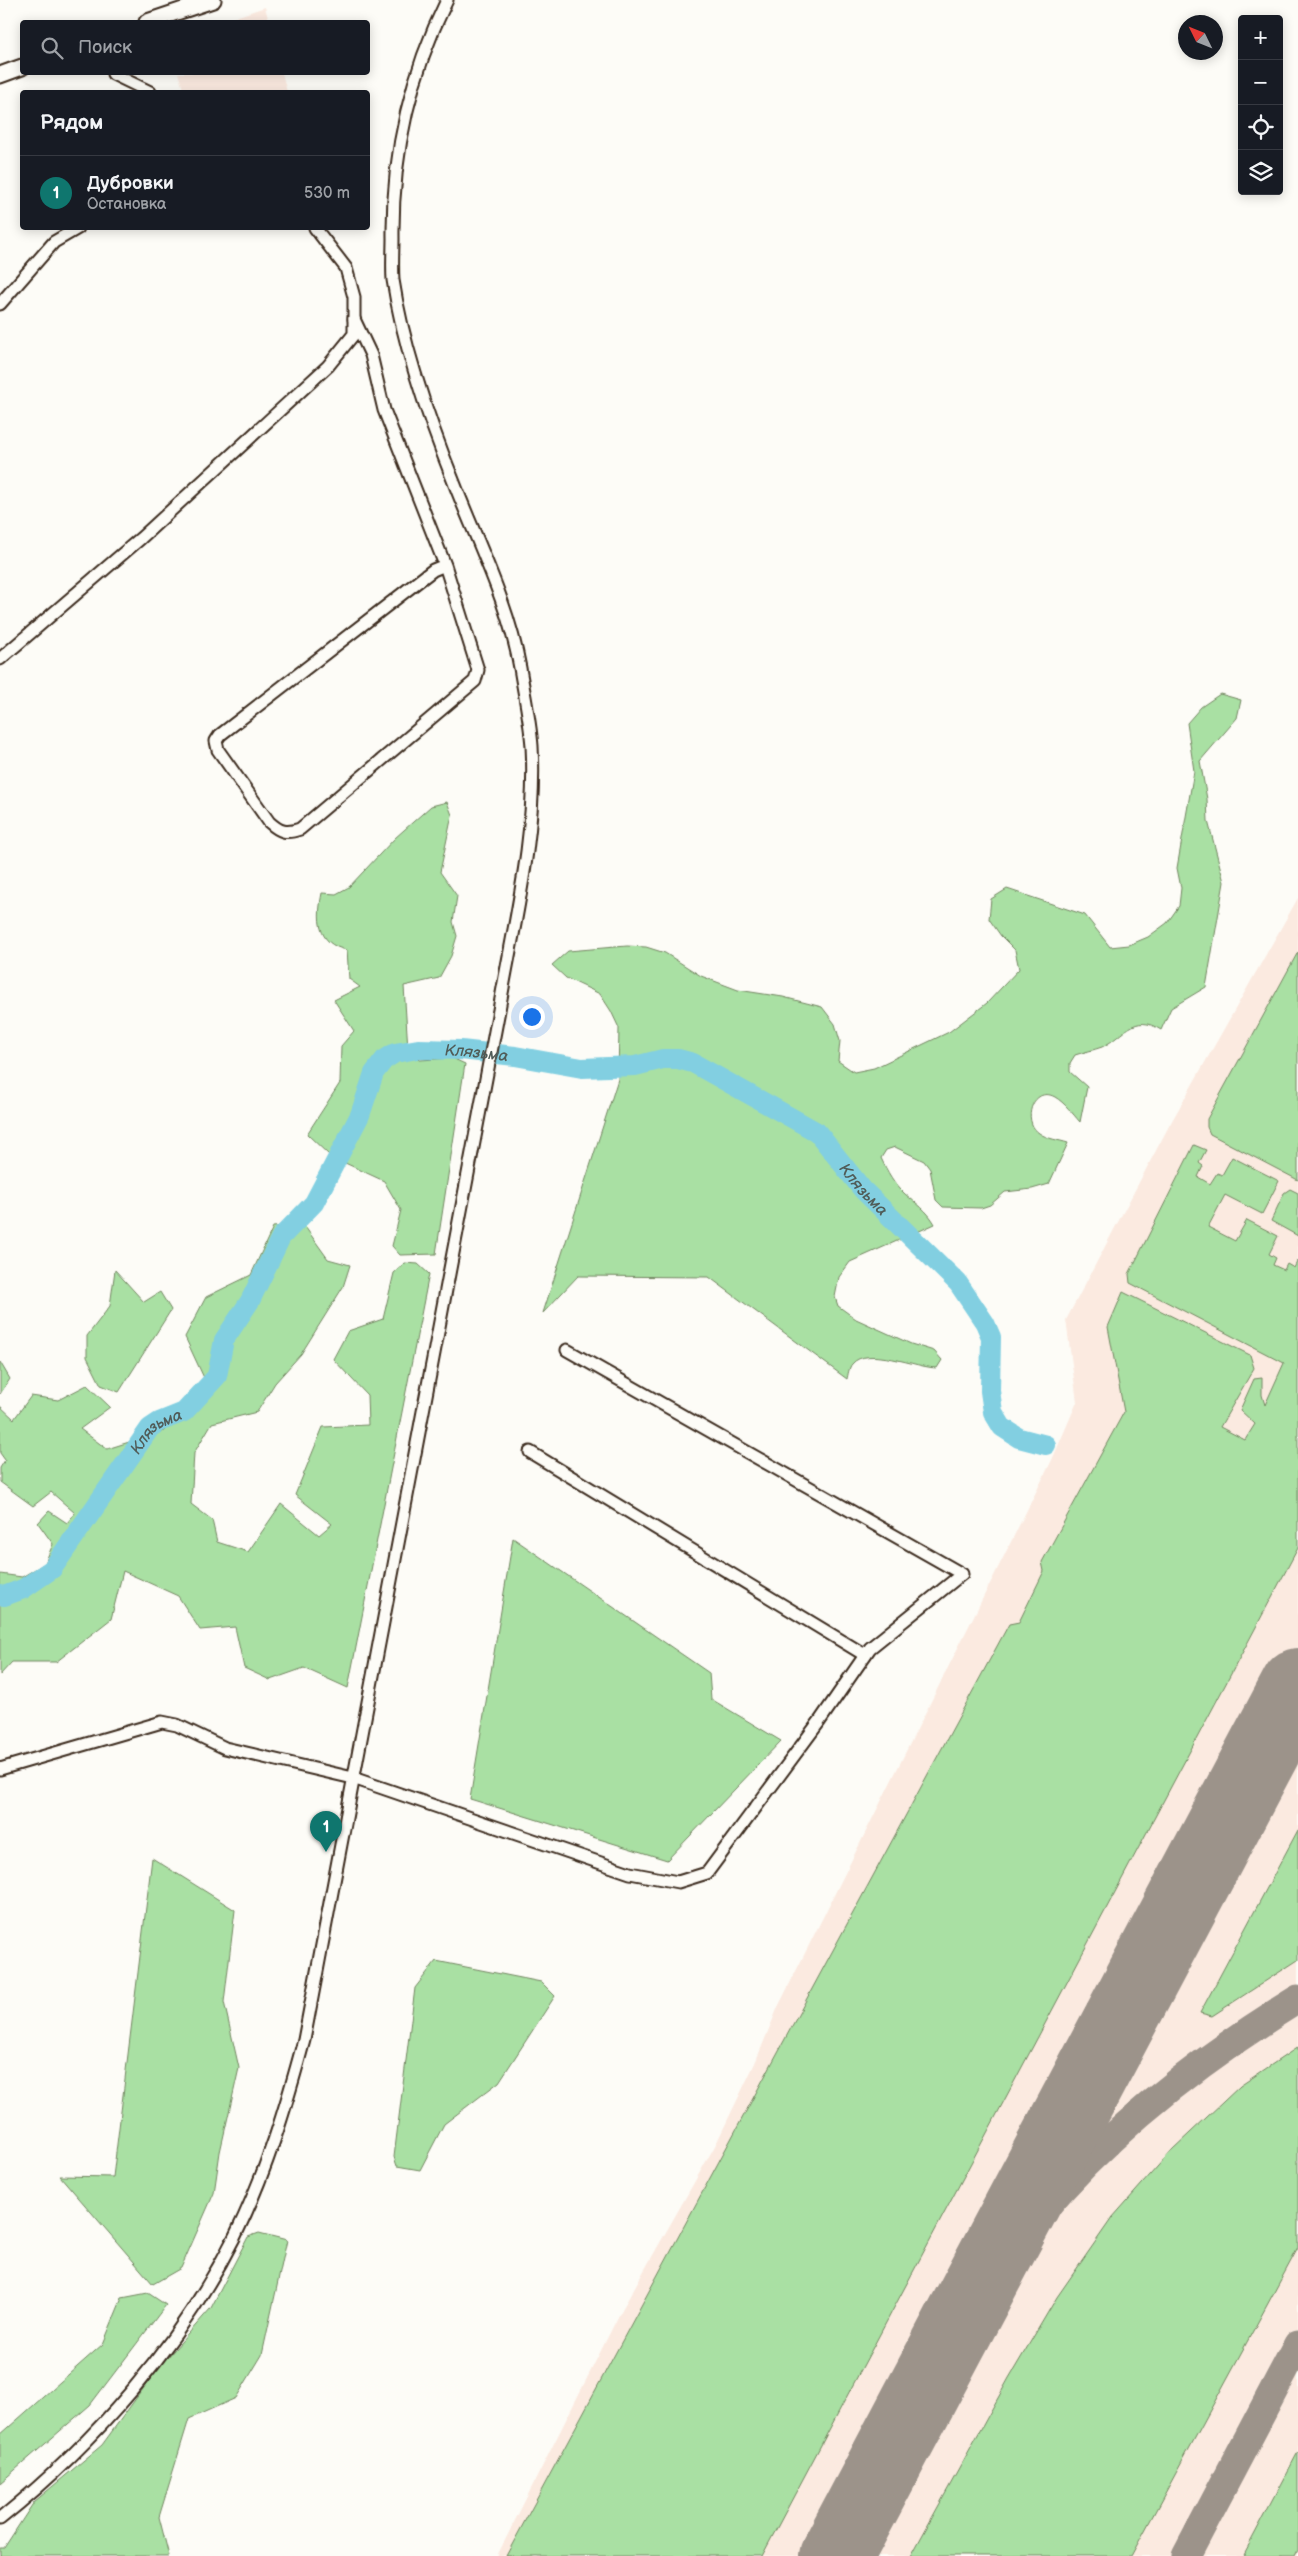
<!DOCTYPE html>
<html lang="ru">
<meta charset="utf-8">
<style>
body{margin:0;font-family:"Balsamiq Sans",sans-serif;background:#242831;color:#f1f3f6}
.controls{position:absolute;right:15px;top:15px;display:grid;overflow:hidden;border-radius:5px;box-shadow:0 2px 12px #0003}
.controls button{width:45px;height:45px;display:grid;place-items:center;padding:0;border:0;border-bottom:1px solid #363941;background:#171b24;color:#f1f3f6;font:25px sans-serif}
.compass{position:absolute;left:1178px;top:15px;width:45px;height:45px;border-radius:50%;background:#171b24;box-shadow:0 2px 12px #0003;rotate:313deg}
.you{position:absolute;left:531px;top:1016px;width:18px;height:18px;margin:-12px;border:4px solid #fff;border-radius:50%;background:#1a73e8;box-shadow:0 0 0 8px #1a73e833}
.badge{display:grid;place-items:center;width:32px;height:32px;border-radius:50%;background:#0f766e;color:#fff;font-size:16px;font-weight:700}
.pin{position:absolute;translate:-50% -41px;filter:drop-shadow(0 1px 2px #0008)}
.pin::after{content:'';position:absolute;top:26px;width:18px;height:15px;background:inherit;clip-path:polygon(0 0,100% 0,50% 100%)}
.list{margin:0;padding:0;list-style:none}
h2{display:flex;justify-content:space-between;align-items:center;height:65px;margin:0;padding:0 20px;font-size:21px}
h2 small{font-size:16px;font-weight:400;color:#9ea1a6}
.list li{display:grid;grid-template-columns:32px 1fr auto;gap:15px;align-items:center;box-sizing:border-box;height:75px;padding:0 20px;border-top:1px solid #363941}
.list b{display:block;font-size:19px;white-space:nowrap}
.list p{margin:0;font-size:16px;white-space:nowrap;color:#9ea1a6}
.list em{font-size:16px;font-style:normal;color:#9ea1a6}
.icon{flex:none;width:28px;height:28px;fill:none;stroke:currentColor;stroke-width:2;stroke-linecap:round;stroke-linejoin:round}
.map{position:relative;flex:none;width:1298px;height:2556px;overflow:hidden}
.search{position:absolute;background:#171b24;box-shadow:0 2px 12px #0003;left:20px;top:20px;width:350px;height:55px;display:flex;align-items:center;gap:12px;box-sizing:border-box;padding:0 18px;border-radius:5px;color:#9ea1a6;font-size:19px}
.panel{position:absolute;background:#171b24;box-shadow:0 2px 12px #0003;left:20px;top:90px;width:350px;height:140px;border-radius:5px}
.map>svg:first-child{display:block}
.built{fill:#fbeae0}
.green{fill:#a9e0a3;stroke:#728560}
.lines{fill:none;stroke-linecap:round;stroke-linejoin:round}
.river{stroke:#82cfe1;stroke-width:20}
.taxiway{stroke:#9c938a;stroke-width:29}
.runway{stroke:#9c938a;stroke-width:74}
.street-casing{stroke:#3b2a1e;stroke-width:15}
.secondary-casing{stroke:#3b2a1e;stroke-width:19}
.street{stroke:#fdfcf7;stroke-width:11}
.secondary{stroke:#fdfcf7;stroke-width:15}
.labels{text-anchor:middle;stroke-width:4;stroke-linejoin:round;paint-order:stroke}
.water-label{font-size:16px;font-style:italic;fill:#505c58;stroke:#fdfcf7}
</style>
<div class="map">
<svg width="1298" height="2556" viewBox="0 0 1298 2556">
<rect width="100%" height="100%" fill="#fdfcf7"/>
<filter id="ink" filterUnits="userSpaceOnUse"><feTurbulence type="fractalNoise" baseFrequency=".02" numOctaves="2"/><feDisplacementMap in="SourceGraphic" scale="10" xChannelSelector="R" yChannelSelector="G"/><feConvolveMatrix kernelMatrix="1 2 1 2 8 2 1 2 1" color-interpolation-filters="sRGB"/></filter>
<g filter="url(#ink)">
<g class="built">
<path d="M265,7L269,22H221Z"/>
<path d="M178,73H282L287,92H184Z"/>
<path d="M1298,898V2556H497L620,2313L716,2144L755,2063L778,2007L1052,1460L1077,1402L1066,1320L1169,1126Z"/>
</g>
<g class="green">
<path d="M1220,694L1241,700L1237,718L1200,761L1207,799L1208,821L1224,882L1206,987L1171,1008L1161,1030C1133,1012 1125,1036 1102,1047C1094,1050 1084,1052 1075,1055L1070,1063V1072L1087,1087L1080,1122C1072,1113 1065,1103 1055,1097C1033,1085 1021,1121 1039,1133C1047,1139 1059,1140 1068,1143L1049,1184L1032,1189L1005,1192L990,1205L981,1208L943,1207L936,1200L930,1169L924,1161L895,1147L886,1150L881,1158C887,1171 894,1184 905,1194C917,1204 927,1210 935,1224L850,1262L839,1277L835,1297L838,1306L856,1319L911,1344L934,1351L942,1360L937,1368C917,1368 867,1345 852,1364C849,1367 848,1375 847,1379L709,1277L578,1276L543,1313L618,1079L619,1028L611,1011L600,994L566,978L552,965L568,951L627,946L646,947L665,953L701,976L738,990L783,997L822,1007L835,1024L840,1041L838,1061L854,1072L874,1068L949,1032L987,1003L1019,969L1015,950L1001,936L989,919L991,899L1007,889L1085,915L1110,947L1129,945L1148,937L1167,923L1179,906L1181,888L1177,868L1194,771L1187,723L1201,707Z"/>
<path d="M447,802L452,815L440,872L457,896L453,922L457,936L451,956L439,978L404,986L408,1049L420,1060L452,1058L465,1064L436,1254L400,1255L392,1246L401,1210L384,1181L330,1156L307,1134L340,1083L341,1046L354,1031L334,1000L360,987L349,979L347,950C316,944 317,918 322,893L336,894L349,887L395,838L431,806Z"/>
<path d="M1298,952V1180L1210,1134L1207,1127V1119Z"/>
<path d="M1194,1145L1206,1150L1199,1163L1203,1166L1198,1177L1210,1184L1217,1173L1222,1175L1232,1157L1279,1181L1262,1214L1225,1195L1208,1227L1235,1241L1247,1220L1278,1236L1269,1254L1276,1258L1273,1265L1284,1270L1287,1264L1294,1268L1298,1260V1548L762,2556H506L1009,1624L1019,1622L1044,1571L1042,1562L1124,1412L1108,1327L1123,1292L1250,1355L1254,1368L1220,1427L1245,1440L1255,1424L1240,1410L1254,1379L1262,1378V1395L1265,1405L1284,1363L1130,1283L1129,1274Z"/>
<path d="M1290,1189L1298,1193V1236L1271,1221L1284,1193Z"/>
<path d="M303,1224L328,1259L350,1265L343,1287L301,1354L275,1383L257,1412L212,1423L194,1453L191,1504L212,1520L217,1542L248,1552L281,1504L319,1535L332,1524L295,1495L323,1427L368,1425L367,1395L333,1359L348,1331L383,1319L394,1273L405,1263L418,1264L429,1274L348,1688L304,1668L270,1680L244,1668L235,1627L200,1630L178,1596L123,1571L111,1619L56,1662H12L0,1675V1574L22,1577L45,1563L53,1544L38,1523L49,1511L67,1523L75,1513L51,1492L33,1506L0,1482V1468L5,1460L0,1453V1406L14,1419L31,1396L58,1400L87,1385L110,1407L80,1429L107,1449L164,1431L205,1380L185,1337L206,1297L251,1275L273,1227Z"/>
<path d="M115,1270L144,1302L160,1292L171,1310L119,1392L101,1385L87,1357V1336L110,1306Z"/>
<path d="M0,1362L10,1379L0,1394Z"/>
<path d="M513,1538L709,1673L711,1699L781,1741L667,1860L470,1799Z"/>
<path d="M1298,1830V1960L1212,2016L1200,2013Z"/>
<path d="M152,1858L235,1910L224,2002L239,2068L220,2152L214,2193L181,2268L153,2284L60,2176L113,2177Z"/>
<path d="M436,1961L541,1982L555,1996L499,2082L444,2124L420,2170L397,2166L394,2157L415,1988Z"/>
<path d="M1298,2047V2248L1131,2556H911L1009,2378L1057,2297L1112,2218L1173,2149L1240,2086Z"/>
<path d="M259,2233L287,2240L262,2355L236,2398L189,2419L159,2517L169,2556H0V2548H4L34,2502L102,2445L159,2367L211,2308L248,2237Z"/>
<path d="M148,2293L166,2305L90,2405L0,2483V2435L103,2344L122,2298Z"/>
<path d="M1298,2452V2550L1295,2556H1243Z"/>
</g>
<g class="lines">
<path class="river" id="s1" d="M0,1595L4,1596L23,1589L52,1569L150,1428L159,1422L184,1412L217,1376L224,1340L250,1301L281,1237L314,1203L360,1115L374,1073L384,1060L395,1053L418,1049L461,1050L515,1056L582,1068L635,1066L663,1059H678L693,1063L817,1132L863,1190L958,1283L985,1323L991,1337L990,1391L993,1412L1002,1427L1019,1438L1046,1445"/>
<g class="taxiway">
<path d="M948,2345C976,2302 1004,2258 1037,2217C1110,2129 1201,2059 1298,1999"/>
<path d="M1186,2556L1298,2344"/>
</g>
<path class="runway" d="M836,2556L1298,1685"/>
<defs>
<g id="street">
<path d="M113,74L150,92"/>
<path d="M0,304L54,242L78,228"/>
<path d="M354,319L371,355L384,410L445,565L478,670L475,681L300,829C286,834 280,832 269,822L218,750L216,741L220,735L433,570L445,565"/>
<path d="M0,659L141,538L328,366L354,334V297L346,268L315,228"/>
<path d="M530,1452L865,1655"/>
<path d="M0,1769L162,1722L177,1725L225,1748L353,1778L630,1873L678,1882L707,1873L819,1722L870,1648L962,1574L567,1350"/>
<path d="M0,2519C95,2443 180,2345 235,2236C266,2173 286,2107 304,2040L499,1010C514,923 537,835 532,746C530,720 524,693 520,668C509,605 478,544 455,485C430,423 403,346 393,280C392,266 393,251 393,238C392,154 410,75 447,0"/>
</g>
<g id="secondary">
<path d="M147,22L213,0"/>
<path d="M0,75L22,67"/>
</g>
</defs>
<use href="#street" class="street-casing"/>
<use href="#secondary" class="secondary-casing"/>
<use href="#street" class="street"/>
<use href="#secondary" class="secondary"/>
</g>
</g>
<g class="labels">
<g class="water-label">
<text dy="6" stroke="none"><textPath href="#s1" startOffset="775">Клязьма</textPath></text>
<text dy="6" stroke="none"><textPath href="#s1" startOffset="1210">Клязьма</textPath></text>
<text dy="6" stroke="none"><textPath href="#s1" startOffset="234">Клязьма</textPath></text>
</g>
</g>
</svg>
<div class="controls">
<button>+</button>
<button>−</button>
<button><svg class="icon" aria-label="locate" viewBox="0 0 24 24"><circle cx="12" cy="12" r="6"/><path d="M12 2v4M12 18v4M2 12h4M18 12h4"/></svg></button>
<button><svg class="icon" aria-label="layers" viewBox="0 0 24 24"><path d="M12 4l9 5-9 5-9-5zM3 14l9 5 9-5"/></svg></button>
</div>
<svg class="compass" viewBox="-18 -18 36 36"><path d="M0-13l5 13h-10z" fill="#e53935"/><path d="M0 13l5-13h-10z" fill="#9ea1a6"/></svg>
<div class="you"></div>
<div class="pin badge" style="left:326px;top:1852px">1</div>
<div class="search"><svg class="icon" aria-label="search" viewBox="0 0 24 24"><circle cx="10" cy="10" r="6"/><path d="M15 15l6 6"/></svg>Поиск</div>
<section class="panel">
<h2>Рядом<small></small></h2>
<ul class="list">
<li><span class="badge">1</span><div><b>Дубровки</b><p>Остановка</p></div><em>530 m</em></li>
</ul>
</section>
</div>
